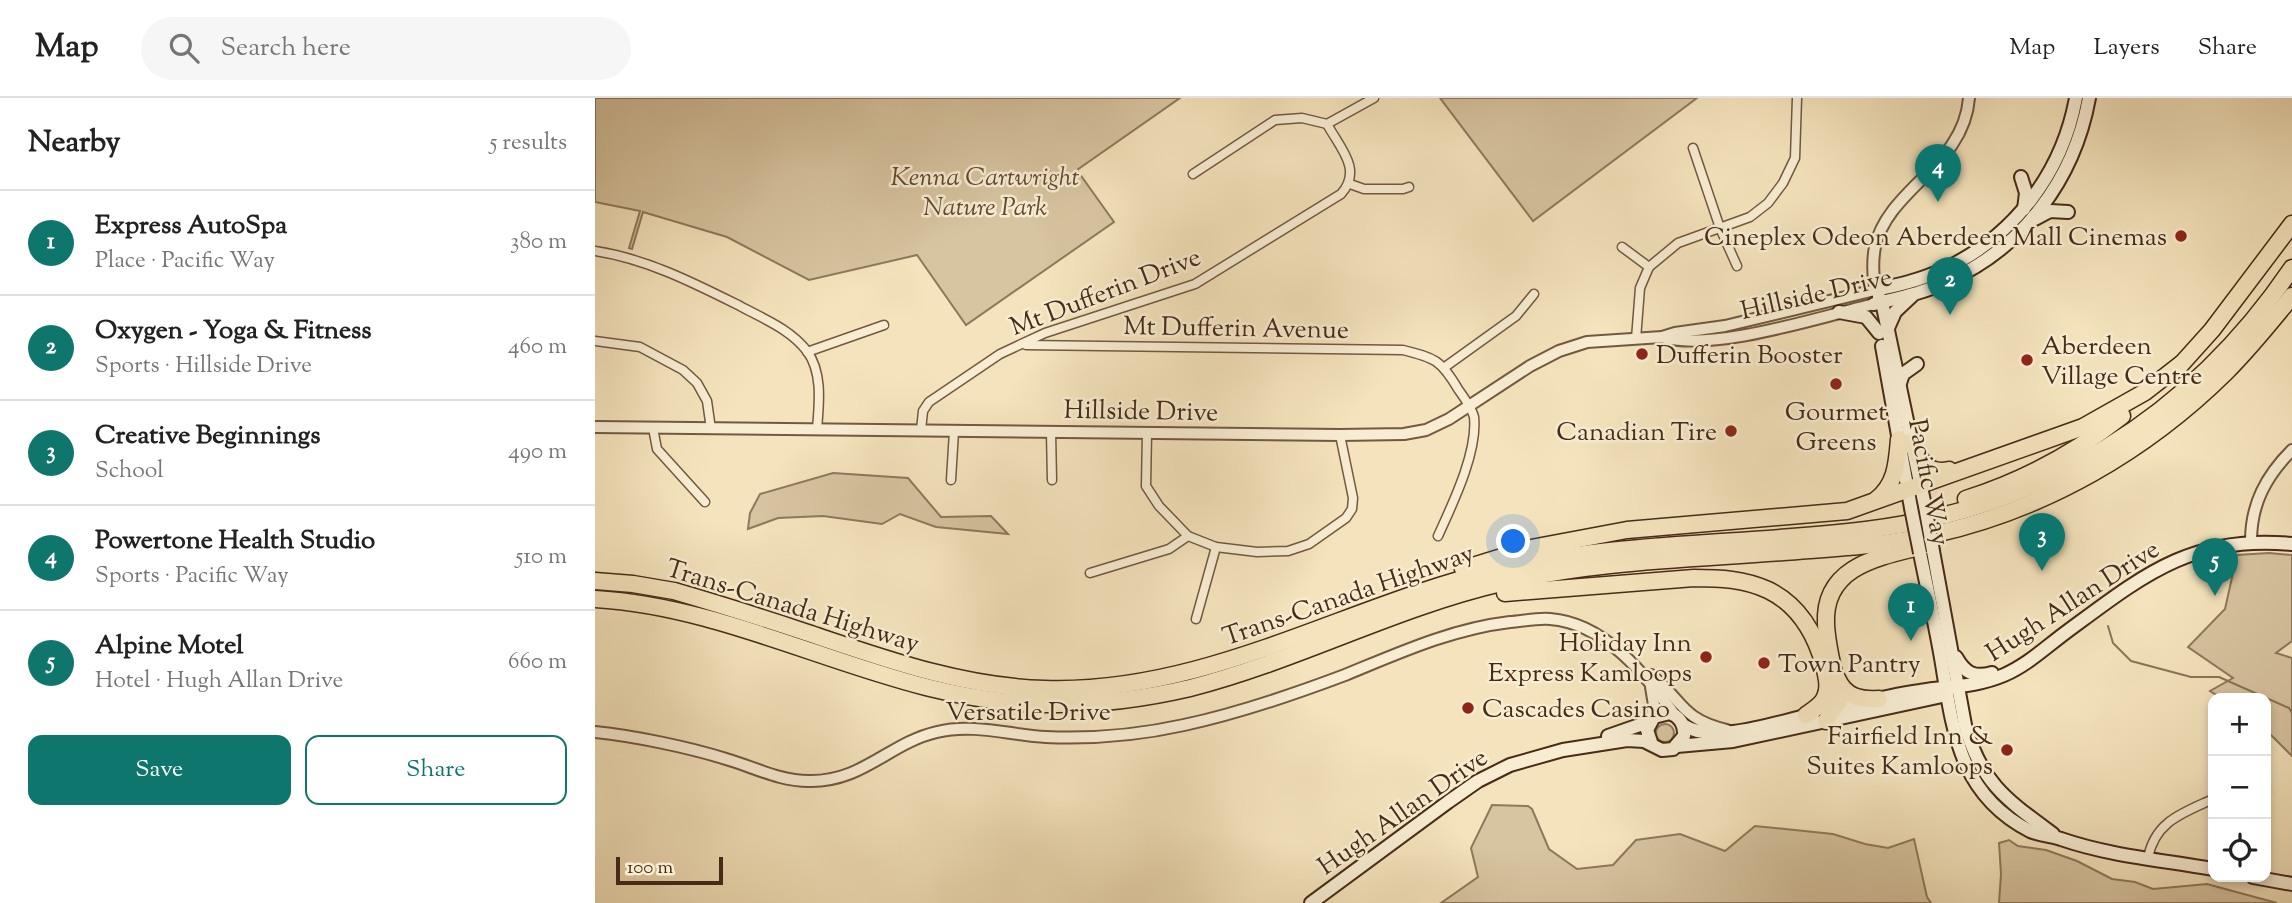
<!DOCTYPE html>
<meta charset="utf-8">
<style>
body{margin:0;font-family:"Sorts Mill Goudy",serif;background:#f6f6f6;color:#222}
.controls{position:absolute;right:21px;bottom:21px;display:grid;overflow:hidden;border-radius:14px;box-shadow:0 4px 10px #0003}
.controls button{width:63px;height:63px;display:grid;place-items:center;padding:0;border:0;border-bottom:2px solid #e0e0e0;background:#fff;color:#222;font:35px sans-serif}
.scale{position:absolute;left:21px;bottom:18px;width:107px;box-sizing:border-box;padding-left:7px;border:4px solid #472b17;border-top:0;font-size:19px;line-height:24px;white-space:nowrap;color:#472b17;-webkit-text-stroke:5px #f8edd3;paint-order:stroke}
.you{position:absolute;left:919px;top:444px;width:24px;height:24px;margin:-18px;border:5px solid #fff;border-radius:50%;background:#1a73e8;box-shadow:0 0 0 10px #1a73e833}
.badge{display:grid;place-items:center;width:46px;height:46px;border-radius:50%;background:#0f766e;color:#fff;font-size:23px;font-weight:700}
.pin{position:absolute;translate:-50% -58px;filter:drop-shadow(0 2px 4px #0008)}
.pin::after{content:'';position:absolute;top:37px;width:24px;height:21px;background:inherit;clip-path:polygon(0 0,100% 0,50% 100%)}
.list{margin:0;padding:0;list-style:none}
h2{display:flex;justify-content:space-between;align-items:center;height:91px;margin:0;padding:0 28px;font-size:30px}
h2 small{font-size:23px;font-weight:400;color:#767676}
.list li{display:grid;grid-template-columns:46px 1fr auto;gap:21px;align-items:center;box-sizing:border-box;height:105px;padding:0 28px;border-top:2px solid #e0e0e0}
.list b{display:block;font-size:26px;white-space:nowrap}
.list p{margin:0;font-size:23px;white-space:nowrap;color:#767676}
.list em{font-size:23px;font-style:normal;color:#767676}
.actions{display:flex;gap:14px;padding:21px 28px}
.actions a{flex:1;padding:16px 0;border:2px solid #0f766e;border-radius:14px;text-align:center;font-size:24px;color:#0f766e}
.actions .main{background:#0f766e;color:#fff}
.icon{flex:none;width:38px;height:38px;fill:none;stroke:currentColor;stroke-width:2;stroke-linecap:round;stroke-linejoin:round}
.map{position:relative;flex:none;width:1697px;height:805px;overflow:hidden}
header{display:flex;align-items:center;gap:42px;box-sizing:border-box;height:98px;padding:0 35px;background:#fff;border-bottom:2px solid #e0e0e0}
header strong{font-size:33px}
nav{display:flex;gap:38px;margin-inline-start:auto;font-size:24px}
.search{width:490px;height:63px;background:#f6f6f6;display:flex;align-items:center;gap:18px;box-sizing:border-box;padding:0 24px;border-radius:38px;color:#767676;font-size:26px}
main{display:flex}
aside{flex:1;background:#fff}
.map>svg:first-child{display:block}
.green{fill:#d7c4a0;stroke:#8f785c;stroke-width:2}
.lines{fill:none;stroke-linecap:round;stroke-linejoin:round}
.stream{stroke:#8b7458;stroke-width:2}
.minor-casing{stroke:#725940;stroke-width:11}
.tertiary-casing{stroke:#725940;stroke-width:14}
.secondary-casing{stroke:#472b17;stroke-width:16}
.motorway-casing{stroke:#472b17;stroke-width:19}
.minor{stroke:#f8edd3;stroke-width:8}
.tertiary{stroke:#f8edd3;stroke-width:10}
.secondary{stroke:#f8edd3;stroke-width:12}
.motorway{stroke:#f4e3bc;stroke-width:16}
.secondary-bridge-casing{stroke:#472b17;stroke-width:16;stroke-linecap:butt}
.secondary-bridge{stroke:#f8edd3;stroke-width:12}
.poi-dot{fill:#8f2418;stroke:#f8edd3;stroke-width:2.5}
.labels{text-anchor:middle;stroke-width:5;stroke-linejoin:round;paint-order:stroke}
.park-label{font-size:26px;font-style:italic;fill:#644a32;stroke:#f8edd3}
.poi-label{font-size:26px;fill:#472b17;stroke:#f8edd3;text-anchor:end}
.street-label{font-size:26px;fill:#472b17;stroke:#f8edd3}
</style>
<header>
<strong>Map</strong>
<div class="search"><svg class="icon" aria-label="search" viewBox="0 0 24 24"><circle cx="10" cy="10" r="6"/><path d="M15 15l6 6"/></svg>Search here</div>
<nav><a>Map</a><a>Layers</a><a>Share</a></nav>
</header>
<main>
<aside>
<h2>Nearby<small>5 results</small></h2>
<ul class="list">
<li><span class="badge">1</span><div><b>Express AutoSpa</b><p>Place · Pacific Way</p></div><em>380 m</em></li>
<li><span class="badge">2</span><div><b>Oxygen - Yoga &amp; Fitness</b><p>Sports · Hillside Drive</p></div><em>460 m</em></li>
<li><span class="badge">3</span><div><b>Creative Beginnings</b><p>School</p></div><em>490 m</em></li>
<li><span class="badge">4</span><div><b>Powertone Health Studio</b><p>Sports · Pacific Way</p></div><em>510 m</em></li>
<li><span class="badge">5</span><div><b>Alpine Motel</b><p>Hotel · Hugh Allan Drive</p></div><em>660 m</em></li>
</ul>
<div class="actions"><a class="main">Save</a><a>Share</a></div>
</aside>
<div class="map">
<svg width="1697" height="805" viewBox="0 0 1697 805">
<rect width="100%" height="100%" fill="#f4e3bc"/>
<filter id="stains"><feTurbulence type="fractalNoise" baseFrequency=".00286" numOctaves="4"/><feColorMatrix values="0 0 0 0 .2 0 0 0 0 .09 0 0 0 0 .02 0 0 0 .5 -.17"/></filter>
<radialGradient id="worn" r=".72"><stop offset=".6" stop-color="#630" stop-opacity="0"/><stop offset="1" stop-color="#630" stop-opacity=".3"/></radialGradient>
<g class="green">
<path d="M0,0H585L482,72L519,124L371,227L322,157L214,182L132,139L48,114L37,151L34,150L45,113L0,104Z"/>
<path d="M845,0H1102L938,123Z"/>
<path d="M238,375L313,380L346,419L396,418L413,436L341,429L305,416L287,426L228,418L183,420L153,431L155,415L165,396Z"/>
<path d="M1674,455L1697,457V543L1681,555L1697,560V658L1671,632V600H1626L1615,593L1638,580L1593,549L1630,511L1642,457Z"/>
<circle cx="1070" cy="635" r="9"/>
<path d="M897,707L933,708L937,711L954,751L982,771L1018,767L1041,742L1085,736L1130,753L1160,728L1238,736L1270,746L1293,750L1319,741L1332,799L1336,805H846L883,779L876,750Z"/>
<path d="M1414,742L1423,748L1451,752L1482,763L1517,781L1540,784L1558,791L1612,786L1682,805H1404L1406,776L1404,745Z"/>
</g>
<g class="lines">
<path class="stream" d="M1513,528L1518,545L1536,563L1596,579H1624L1694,610L1697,615"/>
<defs>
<g id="minor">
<path d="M732,26L779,0"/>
<path d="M1098,50L1125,130L1142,168"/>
<path d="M755,86L769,91H808L814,89"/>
<path d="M1027,149L1054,169"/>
<path d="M0,153C52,161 99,185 145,208C169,221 195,231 212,253C228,275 224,306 222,331"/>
<path d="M1041,241L1045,190L1054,169L1083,145L1155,119L1173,105L1188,85L1200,60L1202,0"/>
<path d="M0,243L45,249L88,272L102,285L112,303L116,331"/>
<path d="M431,247L808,252C840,260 846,262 863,291C868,298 877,310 879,319C883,354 857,407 843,438"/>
<path d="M212,254L289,227"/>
<path d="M850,269L921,218L939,196"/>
<path d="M58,330L62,351L110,404"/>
<path d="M326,332L328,313L334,304L405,256L450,235L600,186L746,96C768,72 745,50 732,26L707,20L680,22L598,76"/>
<path d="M456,334L457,382"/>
<path d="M552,335L551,388L564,408L593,438L621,449L662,454L693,453L714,446L751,420L757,411L758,400L745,337"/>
<path d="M356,382L359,333"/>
<path d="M495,475L574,451L593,438"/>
<path d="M601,521L621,449"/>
<path d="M1553,760C1560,723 1588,715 1618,701"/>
</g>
<g id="tertiary">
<path d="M1067,239C1118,254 1225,219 1279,206"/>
<path d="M0,329L745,337L809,336L831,332L854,321L935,268L964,253L992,244L1067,239L1080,235L1130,228L1280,192C1278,178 1277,164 1280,149C1293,90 1369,68 1374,0"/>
<path d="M1656,443C1656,406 1671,378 1697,352"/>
<path d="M1056,577C1088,602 1085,621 1132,632"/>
<path d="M1056,589L1059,607L1056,622"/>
<path d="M0,634C39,638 93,649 131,661C159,669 184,683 214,683C268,684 294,645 342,634C378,625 415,637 451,639C497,641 544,637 589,627C645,615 697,597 750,577C804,555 856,531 915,524C928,523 942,520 955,521C1010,525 1049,576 1080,617"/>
</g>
<g id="secondary">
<path d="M1426,79L1431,95L1429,111"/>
<path d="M1440,121L1455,113L1473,114"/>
<path d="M1280,192C1303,187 1326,182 1347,172C1418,140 1467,76 1481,0"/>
<path d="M1284,199L1287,204L1330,408"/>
<path d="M1279,206C1303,200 1328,195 1351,184C1428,150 1479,82 1494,0"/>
<path d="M1244,214L1271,219L1284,235"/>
<path d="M1293,230L1300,214L1317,198"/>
<path d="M1287,248L1316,410"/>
<path d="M1304,288L1308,276L1322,266"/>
<path d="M1338,453L1370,627C1386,685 1412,702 1458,736"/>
<path d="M1325,455C1332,490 1340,525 1346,560C1358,631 1363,696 1435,733C1445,737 1456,738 1466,741C1515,758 1568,762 1618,771"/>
<path d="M1361,559C1370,575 1379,580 1397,575"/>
<path d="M1236,612C1265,605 1295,597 1325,593C1354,588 1381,589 1409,577C1432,567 1450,550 1470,535C1546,479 1596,436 1697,446"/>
<path d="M1088,627C1118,647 1183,624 1218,616"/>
<path d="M1013,638L1056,623"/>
<path d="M1082,648L1138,643L1352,597"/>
<path d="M1658,779L1697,786"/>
<path d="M716,805L853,704L883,683L915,667L968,652L1032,642L1049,643L1067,652L1078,651L1089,638C1090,627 1085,619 1075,615L1059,619L1052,632L1057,647"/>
</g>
<g id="motorway">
<path d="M1581,272L1617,232L1697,126"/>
<path d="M1316,344C1325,362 1332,377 1354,372"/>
<path d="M1371,401C1428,383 1480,355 1527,318"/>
<path d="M1281,402C1301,387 1302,365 1304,341"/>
<path d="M868,471L936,450L1032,432L1252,413L1488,329L1550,294L1586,266"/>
<path d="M0,483L38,486L79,493C124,506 168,520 213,535C290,561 368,589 450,591C612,596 752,507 905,471C1025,443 1149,447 1271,432C1449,410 1596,319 1697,170"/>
<path d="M910,495L1099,480C1125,480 1149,481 1173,492C1204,507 1220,535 1229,567C1231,578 1235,588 1230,599C1227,607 1218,612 1211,617"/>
<path d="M0,501C156,510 295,605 451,606C500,607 548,601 595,590C701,563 799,510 906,485C1007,461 1111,461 1214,452C1256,449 1299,446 1340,436C1451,411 1551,353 1631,274C1655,250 1676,224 1697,198"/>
<path d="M1242,580C1250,599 1265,602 1284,601"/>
<path d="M1231,623L1245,601C1240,577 1232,551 1231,526C1228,468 1284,459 1328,448"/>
</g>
</defs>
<use href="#minor" class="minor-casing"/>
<use href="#tertiary" class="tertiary-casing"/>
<use href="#secondary" class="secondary-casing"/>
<use href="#motorway" class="motorway-casing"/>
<use href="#minor" class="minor"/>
<use href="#tertiary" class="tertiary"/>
<use href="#secondary" class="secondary"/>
<use href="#motorway" class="motorway"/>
<defs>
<g id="secondary-bridge">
<path d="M1330,408L1338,453"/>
<path d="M1316,410L1325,455"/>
</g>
</defs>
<use href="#secondary-bridge" class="secondary-bridge-casing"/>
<use href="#secondary-bridge" class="secondary-bridge"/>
</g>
<g class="poi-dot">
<circle cx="1586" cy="138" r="7"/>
<circle cx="1047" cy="256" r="7"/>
<circle cx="1432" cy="262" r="7"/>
<circle cx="1241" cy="286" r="7"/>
<circle cx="1136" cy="333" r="7"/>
<circle cx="1111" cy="559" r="7"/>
<circle cx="1169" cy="565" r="7"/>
<circle cx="873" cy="610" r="7"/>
<circle cx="1412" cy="652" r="7"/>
</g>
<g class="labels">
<g class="park-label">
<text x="390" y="87">Kenna Cartwright<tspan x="390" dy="30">Nature Park</tspan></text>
</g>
<g class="poi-label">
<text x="1572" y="147">Cineplex Odeon Aberdeen Mall Cinemas</text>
<text x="1446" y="256" text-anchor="start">Aberdeen<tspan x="1446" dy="30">Village Centre</tspan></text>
<text x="1061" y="265" text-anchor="start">Dufferin Booster</text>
<text x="1241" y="322" text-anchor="middle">Gourmet<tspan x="1241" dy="30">Greens</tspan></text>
<text x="1122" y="342">Canadian Tire</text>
<text x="1097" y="553">Holiday Inn<tspan x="1097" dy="30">Express Kamloops</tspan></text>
<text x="1183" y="574" text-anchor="start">Town Pantry</text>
<text x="887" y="619" text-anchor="start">Cascades Casino</text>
<text x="1398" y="646">Fairfield Inn &amp;<tspan x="1398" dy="30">Suites Kamloops</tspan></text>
</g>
<g class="street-label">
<text transform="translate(510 193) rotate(-21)" y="9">Mt Dufferin Drive</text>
<text transform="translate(1221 195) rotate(-13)" y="9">Hillside Drive</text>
<text transform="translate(641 229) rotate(1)" y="9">Mt Dufferin Avenue</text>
<text transform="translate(546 312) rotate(1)" y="9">Hillside Drive</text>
<text transform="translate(1335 384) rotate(79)" y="9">Pacific Way</text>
<text transform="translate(753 496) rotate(-19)" y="9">Trans-Canada Highway</text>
<text transform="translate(1477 502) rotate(-33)" y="9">Hugh Allan Drive</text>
<text transform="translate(198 507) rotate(17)" y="9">Trans-Canada Highway</text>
<text x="433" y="622">Versatile Drive</text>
<text transform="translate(807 713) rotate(-35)" y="9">Hugh Allan Drive</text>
</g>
</g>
<rect width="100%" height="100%" filter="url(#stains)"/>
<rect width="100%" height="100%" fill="url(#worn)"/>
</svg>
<div class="controls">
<button>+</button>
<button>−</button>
<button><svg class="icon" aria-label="locate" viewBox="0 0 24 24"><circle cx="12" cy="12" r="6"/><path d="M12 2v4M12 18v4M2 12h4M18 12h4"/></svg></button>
</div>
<div class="scale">100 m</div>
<div class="you"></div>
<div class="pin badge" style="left:1316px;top:543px">1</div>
<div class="pin badge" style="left:1355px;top:217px">2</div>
<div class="pin badge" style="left:1447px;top:473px">3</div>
<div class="pin badge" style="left:1343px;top:104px">4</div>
<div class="pin badge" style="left:1620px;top:498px">5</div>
</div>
</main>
